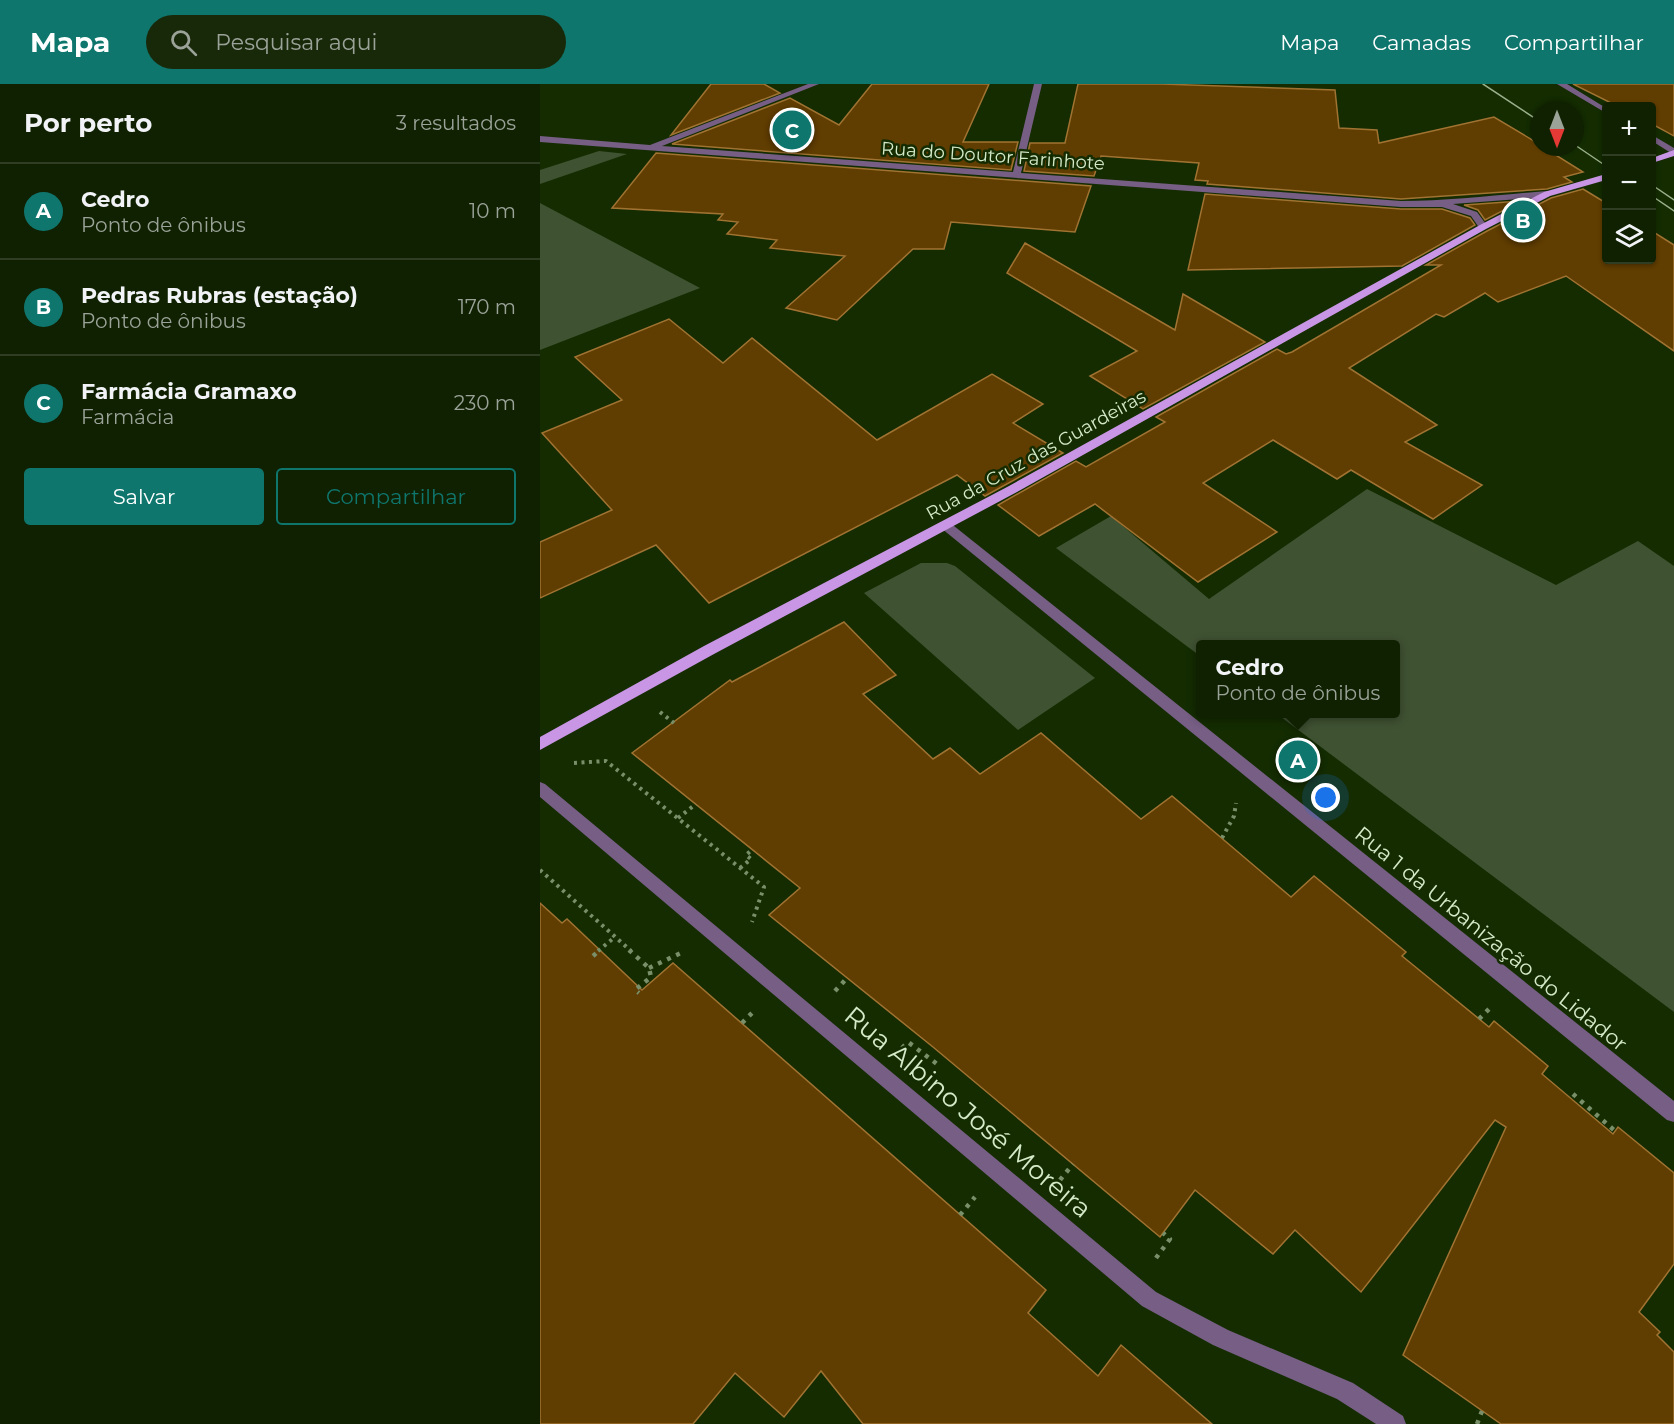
<!DOCTYPE html>
<html lang="pt">
<meta charset="utf-8">
<style>
body{margin:0;font-family:Montserrat,sans-serif;background:#18290a;color:#f1f3f6}
.controls{position:absolute;right:18px;top:18px;display:grid;overflow:hidden;border-radius:6px;box-shadow:0 2px 4px #0004}
.controls button{width:54px;height:54px;display:grid;place-items:center;padding:0;border:0;border-bottom:2px solid #2f3e22;background:#0f2100;color:#f1f3f6;font:30px sans-serif}
.compass{position:absolute;left:990px;top:18px;width:54px;height:54px;border-radius:50%;background:#0f2100;box-shadow:0 2px 4px #0004;rotate:180deg}
.you{position:absolute;left:786px;top:714px;width:21px;height:21px;margin:-15px;border:4px solid #fff;border-radius:50%;background:#1a73e8;box-shadow:0 0 0 9px #1a73e833}
.badge{display:grid;place-items:center;width:39px;height:39px;border-radius:50%;background:#0f766e;color:#fff;font-size:20px;font-weight:700}
.pin{position:absolute;translate:-50% -50%;border:3px solid #fff;box-shadow:0 2px 6px #0006}
.popup{position:absolute;left:656px;top:556px;width:204px;height:78px;box-sizing:border-box;display:grid;place-content:center;border-radius:6px;background:#0f2100;filter:drop-shadow(0 2px 4px #0005);font-size:20px;white-space:nowrap;color:#9ba399}
.popup b{font-size:22px;color:#f1f3f6}
.popup::after{content:'';position:absolute;left:50%;top:100%;margin-left:-12px;border:12px solid transparent;border-top-color:#0f2100}
.list{margin:0;padding:0;list-style:none}
h2{display:flex;justify-content:space-between;align-items:center;height:78px;margin:0;padding:0 24px;font-size:26px}
h2 small{font-size:20px;font-weight:400;color:#9ba399}
.list li{display:grid;grid-template-columns:39px 1fr auto;gap:18px;align-items:center;box-sizing:border-box;height:96px;padding:0 24px;border-top:2px solid #2f3e22}
.list b{display:block;font-size:22px;white-space:nowrap}
.list p{margin:0;font-size:20px;white-space:nowrap;color:#9ba399}
.list em{font-size:20px;font-style:normal;color:#9ba399}
.actions{display:flex;gap:12px;padding:18px 24px}
.actions a{flex:1;padding:14px 0;border:2px solid #0f766e;border-radius:6px;text-align:center;font-size:21px;color:#0f766e}
.actions .main{background:#0f766e;color:#fff}
.icon{flex:none;width:33px;height:33px;fill:none;stroke:currentColor;stroke-width:2;stroke-linecap:round;stroke-linejoin:round}
.map{position:relative;flex:none;width:1134px;height:1340px;overflow:hidden}
header{display:flex;align-items:center;gap:36px;box-sizing:border-box;height:84px;padding:0 30px;background:#0f766e;color:#fff}
header strong{font-size:28px}
nav{display:flex;gap:33px;margin-inline-start:auto;font-size:21px}
.search{width:420px;height:54px;background:#18290a;display:flex;align-items:center;gap:15px;box-sizing:border-box;padding:0 21px;border-radius:33px;color:#9ba399;font-size:22px}
main{display:flex}
aside{flex:1;background:#0f2100}
.map>svg:first-child{display:block}
.green{fill:#3f5232}
.building{fill:#603d00;stroke:#a07332;stroke-width:1.5}
.lines{fill:none;stroke-linecap:round;stroke-linejoin:round}
.path-far1{stroke:#798f69;stroke-width:4;stroke-dasharray:3 4.5;stroke-linecap:butt}
.path{stroke:#798f69;stroke-width:4.5;stroke-dasharray:4 6;stroke-linecap:butt}
.minor{fill:#765e84;fill-rule:evenodd}
.major{fill:#c996e5;fill-rule:evenodd}
.tram{stroke:#9bb08c;stroke-width:1.5}
.labels{text-anchor:middle;stroke-width:5;stroke-linejoin:round;paint-order:stroke}
.far-street-label{font-size:18px;fill:#d5eac9;stroke:#142c00}
.street-label{font-size:21px;fill:#d5eac9;stroke:#142c00}
.near-street-label{font-size:26px;fill:#d5eac9;stroke:#142c00}
</style>
<header>
<strong>Mapa</strong>
<div class="search"><svg class="icon" aria-label="search" viewBox="0 0 24 24"><circle cx="10" cy="10" r="6"/><path d="M15 15l6 6"/></svg>Pesquisar aqui</div>
<nav><a>Mapa</a><a>Camadas</a><a>Compartilhar</a></nav>
</header>
<main>
<aside>
<h2>Por perto<small>3 resultados</small></h2>
<ul class="list">
<li><span class="badge">A</span><div><b>Cedro</b><p>Ponto de ônibus</p></div><em>10 m</em></li>
<li><span class="badge">B</span><div><b>Pedras Rubras (estação)</b><p>Ponto de ônibus</p></div><em>170 m</em></li>
<li><span class="badge">C</span><div><b>Farmácia Gramaxo</b><p>Farmácia</p></div><em>230 m</em></li>
</ul>
<div class="actions"><a class="main">Salvar</a><a>Compartilhar</a></div>
</aside>
<div class="map">
<svg width="1134" height="1340" viewBox="0 0 1134 1340">
<rect width="100%" height="100%" fill="#142c00"/>
<g class="green">
<path d="M59,67L87,70L0,100V86Z"/>
<path d="M0,119L160,204L0,266Z"/>
<path d="M827,405L1016,501L1098,457L1134,482V928L737,630H855V560H660V572L516,464L571,432L669,515Z"/>
<path d="M381,479H407L415,482L555,594L478,646L324,509Z"/>
</g>
<g class="building">
<path d="M171,0H224L240,9L131,51Z"/>
<path d="M332,0H449L423,58H478L471,86L132,60L250,14L299,41Z"/>
<path d="M538,0H622L795,6L799,44L837,46L839,59L954,33L999,60V63H1003L1043,88L1024,93L1032,98L1007,105L861,115L667,100L668,97L655,96L659,79L561,72L554,92L484,87L490,59H525Z"/>
<path d="M1033,0H1134V52L1112,40V22H1077Z"/>
<path d="M116,69L551,102L535,148L411,138L404,165H373L297,236L246,224L305,172L230,164L237,156L187,150L198,138L178,136L183,130L72,124Z"/>
<path d="M1043,105L1066,119V176H1112V147L1134,161V267L1026,192L958,218L945,209L904,233L896,230L809,284L897,341L865,358L942,401L893,435L811,386L797,395L733,356L663,399L737,448L658,498L555,420L499,452L458,421L536,377L546,383L625,338L616,333L737,265L746,270L752,268L901,181H886L947,147L1011,114Z"/>
<path d="M665,110L861,125H902L930,134L935,141L862,182L648,186Z"/>
<path d="M981,117L945,136L938,126L924,121Z"/>
<path d="M485,159L635,246L643,210L725,258L603,325L550,292L597,267L467,189Z"/>
<path d="M129,235L183,279L212,254L337,356L452,290L503,320L473,339L523,369L445,412L417,391L169,519L116,461L0,514V458L72,426L2,349L82,316L35,273Z"/>
<path d="M304,538L356,591L323,610L393,675L410,664L440,690L501,649L601,735L632,712L751,813L774,792L866,868L862,872L949,943L954,937L1008,982L1002,990L1073,1050L1078,1043L1134,1089V1180L1099,1228L1120,1248L1117,1251L1134,1268V1340H961L863,1271L966,1043L955,1036L821,1208L755,1146L733,1170L655,1106L620,1153L393,963L229,831L260,804L92,669L190,596L192,598Z"/>
<path d="M0,819L22,839L27,835L102,906L133,879L506,1206L488,1229L558,1292L581,1261L672,1340H323L281,1287L244,1333L195,1289L153,1340H0Z"/>
</g>
<g class="lines">
<g class="path-far1">
<path d="M120,628L134,639"/>
<path d="M34,679L66,677L224,803L212,838"/>
<path d="M138,734L156,720"/>
<path d="M682,754L694,732L696,719"/>
<path d="M200,784L211,775L206,771L213,765"/>
<path d="M0,786L91,867"/>
<path d="M58,867L75,853"/>
</g>
<g class="path">
<path d="M89,866L109,884L111,893L95,906L99,909"/>
<path d="M53,872L60,866"/>
<path d="M109,884L143,868"/>
<path d="M295,907L307,894"/>
<path d="M939,935L949,925"/>
<path d="M202,939L214,927"/>
<path d="M362,964L368,958L397,980"/>
<path d="M1033,1010L1075,1047"/>
<path d="M520,1096L533,1080"/>
<path d="M420,1131L435,1113"/>
<path d="M616,1174L630,1155L623,1149"/>
<path d="M937,1340L942,1327"/>
</g>
<g class="minor">
<path d="M268,0H279L122,62L473,88L494,0H502L481,89L861,117C910,117 958,111 1007,107L1012,110L1007,113L913,120L937,128L948,143L943,146L940,145L931,132L902,123H861L0,58V52L110,61Z"/>
<path d="M1017,0H1027L1066,24V29Z"/>
<path d="M1112,51L1134,64V71L1112,57Z"/>
<path d="M405,437L409,438L1134,1017V1038L1127,1036L401,444L399,441Z"/>
<path d="M0,698L5,700L616,1208L688,1246L813,1299L863,1332L866,1340H836L797,1315L673,1261L602,1222L0,713Z"/>
</g>
<g class="major">
<path d="M1134,66V72L1112,79V74Z"/>
<path d="M1066,90V96L1010,112L946,145L477,408L174,570L0,666V653L164,562L469,402L940,141L1004,108Z"/>
</g>
<g class="tram">
<path d="M943,0L999,37"/>
<path d="M1035,61L1066,82"/>
<path d="M1112,101L1134,116"/>
<path d="M1112,112L1134,127"/>
</g>
</g>
<g class="labels">
<g class="far-street-label">
<text transform="translate(453 72) rotate(4)" y="6">Rua do Doutor Farinhote</text>
<text transform="translate(496 371) rotate(-29)" y="6">Rua da Cruz das Guardeiras</text>
</g>
<g class="street-label">
<text transform="translate(951 855) rotate(39)" y="7">Rua 1 da Urbanização do Lidador</text>
</g>
<g class="near-street-label">
<text transform="translate(428 1028) rotate(40)" y="9">Rua Albino José Moreira</text>
</g>
</g>
</svg>
<div class="controls">
<button>+</button>
<button>−</button>
<button><svg class="icon" aria-label="layers" viewBox="0 0 24 24"><path d="M12 4l9 5-9 5-9-5zM3 14l9 5 9-5"/></svg></button>
</div>
<svg class="compass" viewBox="-18 -18 36 36"><path d="M0-13l5 13h-10z" fill="#e53935"/><path d="M0 13l5-13h-10z" fill="#9ba399"/></svg>
<div class="you"></div>
<div class="pin badge" style="left:758px;top:676px">A</div>
<div class="popup"><b>Cedro</b>Ponto de ônibus</div>
<div class="pin badge" style="left:983px;top:136px">B</div>
<div class="pin badge" style="left:252px;top:46px">C</div>
</div>
</main>
